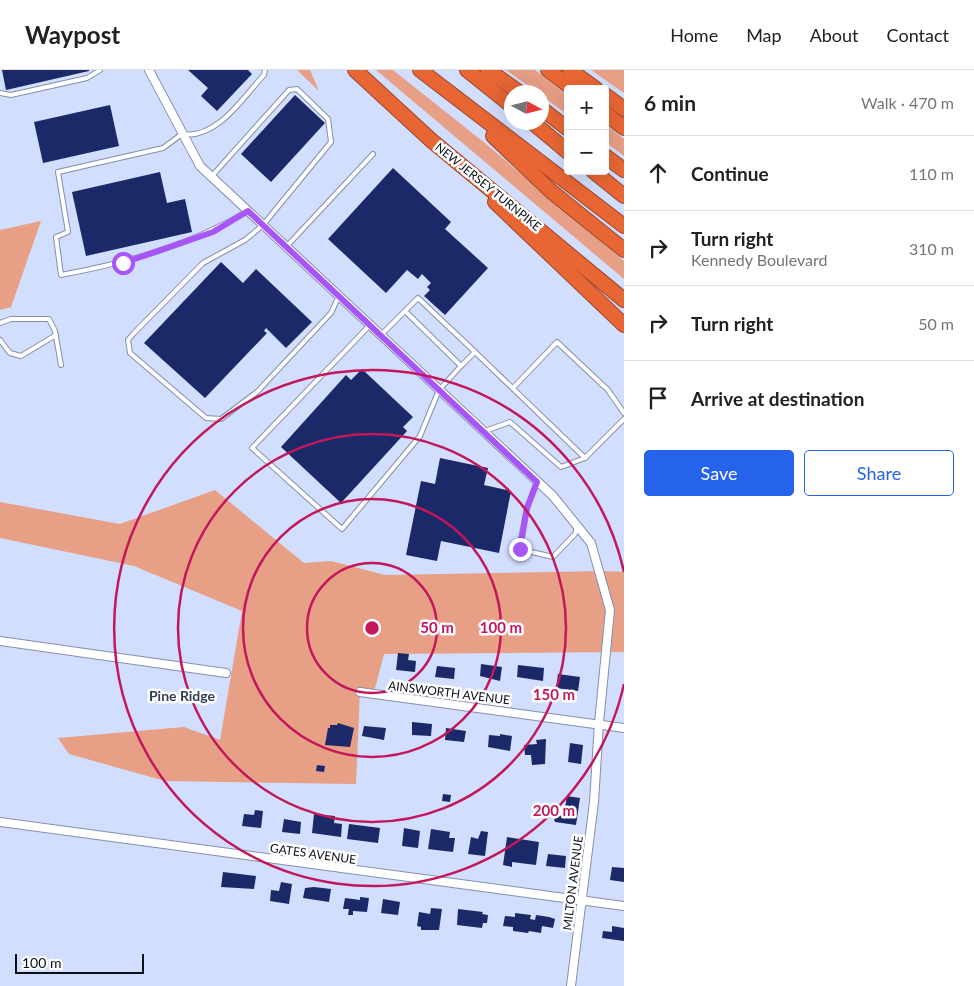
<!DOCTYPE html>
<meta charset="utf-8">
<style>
body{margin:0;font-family:Lato,sans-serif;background:#f6f6f6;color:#202124}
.controls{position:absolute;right:15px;top:15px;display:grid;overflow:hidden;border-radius:5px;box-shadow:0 5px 20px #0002}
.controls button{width:45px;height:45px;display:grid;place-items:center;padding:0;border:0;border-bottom:1px solid #e0e0e0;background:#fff;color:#202124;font:25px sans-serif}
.compass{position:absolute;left:504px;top:15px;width:45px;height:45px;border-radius:50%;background:#fff;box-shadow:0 5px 20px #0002;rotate:97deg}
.scale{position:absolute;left:15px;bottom:12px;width:129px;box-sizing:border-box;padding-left:5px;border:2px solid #0b0f19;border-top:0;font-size:14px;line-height:18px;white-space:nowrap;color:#0b0f19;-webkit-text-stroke:4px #fff;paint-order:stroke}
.stop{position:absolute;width:15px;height:15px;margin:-11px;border:4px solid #a855f7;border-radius:50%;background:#fff}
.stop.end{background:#a855f7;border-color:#fff;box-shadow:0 1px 5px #0008}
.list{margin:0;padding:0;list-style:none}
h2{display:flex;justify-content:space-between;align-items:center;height:65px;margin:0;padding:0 20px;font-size:21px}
h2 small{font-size:16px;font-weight:400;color:#757577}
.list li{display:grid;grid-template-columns:32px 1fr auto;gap:15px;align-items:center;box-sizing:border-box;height:75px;padding:0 20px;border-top:1px solid #e0e0e0}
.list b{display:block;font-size:19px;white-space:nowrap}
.list p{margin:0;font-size:16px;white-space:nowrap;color:#757577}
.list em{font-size:16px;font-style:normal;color:#757577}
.actions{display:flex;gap:10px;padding:15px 20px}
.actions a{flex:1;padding:11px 0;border:1px solid #2563eb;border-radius:5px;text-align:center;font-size:18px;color:#2563eb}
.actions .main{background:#2563eb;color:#fff}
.icon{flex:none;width:28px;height:28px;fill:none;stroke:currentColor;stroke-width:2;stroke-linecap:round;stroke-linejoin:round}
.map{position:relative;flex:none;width:624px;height:916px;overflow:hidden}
header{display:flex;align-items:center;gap:30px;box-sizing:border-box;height:70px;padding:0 25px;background:#fff;border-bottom:1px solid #e0e0e0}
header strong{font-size:24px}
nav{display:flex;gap:28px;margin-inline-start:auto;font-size:18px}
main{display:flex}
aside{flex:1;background:#fff}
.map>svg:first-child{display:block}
.green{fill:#e79f86}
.building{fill:#1b2968}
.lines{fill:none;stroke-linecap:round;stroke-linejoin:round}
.lane-casing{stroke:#848fad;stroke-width:6}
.street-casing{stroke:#848fad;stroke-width:10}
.highway-casing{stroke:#9b482b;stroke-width:16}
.lane{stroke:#fff;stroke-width:4}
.street{stroke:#fff;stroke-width:8}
.highway{stroke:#e86634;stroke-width:14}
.route{stroke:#a855f7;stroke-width:6}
.ring{fill:none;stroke:#c2185b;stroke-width:2.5}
.labels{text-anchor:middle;stroke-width:5;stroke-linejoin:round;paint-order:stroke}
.street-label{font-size:12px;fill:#0b0f19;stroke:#fff}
.neighbourhood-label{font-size:14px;font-weight:bold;fill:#333c56;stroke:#fff}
.centre{fill:#c2185b;stroke:#fff;stroke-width:2.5}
.ring-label{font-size:15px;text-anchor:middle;font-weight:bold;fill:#c2185b;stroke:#fff;stroke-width:5;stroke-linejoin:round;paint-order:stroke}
</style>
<header>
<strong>Waypost</strong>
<nav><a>Home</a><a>Map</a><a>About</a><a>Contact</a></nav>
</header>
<main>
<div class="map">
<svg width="624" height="916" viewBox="0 0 624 916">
<rect width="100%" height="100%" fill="#d2defe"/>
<g class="green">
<path d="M297,0H310L319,21Z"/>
<path d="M376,0H393L486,74L624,191V209Z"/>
<path d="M506,0H535L568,26V45L542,26V22H537Z"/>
<path d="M591,0H624V23Z"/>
<path d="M605,54L624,69V86L605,72Z"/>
<path d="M41,151L11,237L0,240V160Z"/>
<path d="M215,420L304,493L331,491L385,505L603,501L624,502V582L384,584L374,622L360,621L356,714L165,711L69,684L58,668L184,657L220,670L242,541L134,496L0,468V432L120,454Z"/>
</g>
<g class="building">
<path d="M2,0H89V1L6,20Z"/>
<path d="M188,0H248L252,4L217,41L201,26L208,18Z"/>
<path d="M295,25L325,53L271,112L241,84Z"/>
<path d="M110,35L119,76L43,93L34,52Z"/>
<path d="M393,98L451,152L445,159L488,198L445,245L424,226L430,220L427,217L431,213L422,204L418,209L407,200L386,223L328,169Z"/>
<path d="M160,102L167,133L185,129L192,162L86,186L72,122Z"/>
<path d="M221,192L243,213L256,199L312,252L286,278L266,258L264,261L267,263L205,328L144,273Z"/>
<path d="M362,299L413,347L403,357L407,361L341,433L281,377L346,305L351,310Z"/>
<path d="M440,388L488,398L484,415L511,421L499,483L441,471L437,491L406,485L421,411L435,414Z"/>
<path d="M398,583L409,584L408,590L416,591L415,602L396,600Z"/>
<path d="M481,594L502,597L500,611L480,606Z"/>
<path d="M518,595L544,598L543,611L517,607Z"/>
<path d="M437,596L455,598L454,609L435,607Z"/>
<path d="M558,604L580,607L578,621L556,618Z"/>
<path d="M412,652L432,654L431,666L412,665Z"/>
<path d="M338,653L354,658L350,677L325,675L328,658H330V655H337Z"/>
<path d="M364,656L386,658L384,670L362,666Z"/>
<path d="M446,658L466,661L464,672L445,670Z"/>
<path d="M500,664L512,666L510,681L488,677L489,665L500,666Z"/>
<path d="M546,669L545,694L532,695L531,685H525L524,675L537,674L536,670Z"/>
<path d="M570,673L583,675L581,694L568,692Z"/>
<path d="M317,695L325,696L324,702L316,701Z"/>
<path d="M443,724L451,725L450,732L442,731Z"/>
<path d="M567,726L580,728L576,755L555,752L554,749L564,744Z"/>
<path d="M255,740L263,741L261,758L242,756L244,744L254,745Z"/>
<path d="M314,744L335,746L334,753L342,754L341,767L312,763Z"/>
<path d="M284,749L301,752L300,764L282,762Z"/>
<path d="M349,754L380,758L378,773L347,769Z"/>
<path d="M404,758L420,761L418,778L402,776Z"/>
<path d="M431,759L450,762L449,768H455L453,782L428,779Z"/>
<path d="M481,761L488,762L485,786L468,784L471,767L478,769Z"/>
<path d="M507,767L539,772L536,795L512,792V797L503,795Z"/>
<path d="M548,784L566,786L565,798L546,796Z"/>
<path d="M612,797L624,798V812L610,810Z"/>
<path d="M223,802L256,806L254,819L221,817Z"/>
<path d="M281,812L292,814L289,834L270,831L271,820L279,821Z"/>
<path d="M314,817L331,819L329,832L303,828L305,818Z"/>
<path d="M360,827L369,828L367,842L353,841V845H348L349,839H343L345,828L360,830Z"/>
<path d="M383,829L400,832L398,845L381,843Z"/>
<path d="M431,838L442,839L439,860H421V857L417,856L419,842L430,844Z"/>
<path d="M458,839L483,842L482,844L488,845L487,853H483L482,858L457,855Z"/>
<path d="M515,843L531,845L530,849L535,850L536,845L549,847L555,849L553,858L542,856L541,863L529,861L528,863L513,861V857L503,856L505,846L515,847Z"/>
<path d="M612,856L624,858V871L602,868L603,861L612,862Z"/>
</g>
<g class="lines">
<defs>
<g id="lane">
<path d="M0,23L11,25L87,8L100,0"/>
<path d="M212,106L289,20L297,19L328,49L331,72L263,155L245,170L203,193L134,263L128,270L130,283L206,348L221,349L257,322L331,243L339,226"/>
<path d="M248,141C188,176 130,192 61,205L56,167L68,162L58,102L163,78L182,64C217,70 243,27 264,5L265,0"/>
<path d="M286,177L373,84"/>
<path d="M0,253L11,249H49L55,261L61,295"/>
<path d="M370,255L252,378L342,459L420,366L439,320L461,296"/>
<path d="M381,265L418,228L475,282L461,296L405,241"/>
<path d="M0,270L10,283L21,286L56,265"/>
<path d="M475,282L585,388L624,349"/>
<path d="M513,318L557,272L608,320L624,343"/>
<path d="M485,361L510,352L561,397L585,388"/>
<path d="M537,412L527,438L519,479L553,487L575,464L577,457"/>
</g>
<g id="street">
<path d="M149,0L200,96L553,426L591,473L610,540L599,653L594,732L571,916"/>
<path d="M0,571L226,603"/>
<path d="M360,622L624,658"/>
<path d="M0,752L624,836"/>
</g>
<g id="highway">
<path d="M355,0L432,71L624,230"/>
<path d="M420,0L624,156"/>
<path d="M467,0L512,36"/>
<path d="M488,0L519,22"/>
<path d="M548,0L573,19"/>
<path d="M570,0L596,19"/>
<path d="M605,25L624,39"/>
<path d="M542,39L568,59"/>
<path d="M605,43L624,58"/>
<path d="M532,52L568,82"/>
<path d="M493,66L552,122L624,180"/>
<path d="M605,86L624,100"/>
<path d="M593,101L624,126"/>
<path d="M495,132L624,255"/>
</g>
</defs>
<use href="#lane" class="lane-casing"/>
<use href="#street" class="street-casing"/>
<use href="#highway" class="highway-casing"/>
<use href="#lane" class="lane"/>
<use href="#street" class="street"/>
<use href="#highway" class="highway"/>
</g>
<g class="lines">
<path class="route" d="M123,193L213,162L248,141L537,412L527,438L520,479"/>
</g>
<g class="ring">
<circle cx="372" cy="558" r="65"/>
<circle cx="372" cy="558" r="129"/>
<circle cx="372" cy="558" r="194"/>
<path d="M624 614A258 258 0 1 1 624 502"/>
</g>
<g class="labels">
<g class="street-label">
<text transform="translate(488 117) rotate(39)" y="4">NEW JERSEY TURNPIKE</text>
<text transform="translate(449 623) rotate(7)" y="4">AINSWORTH AVENUE</text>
<text transform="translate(313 784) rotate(8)" y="4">GATES AVENUE</text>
<text transform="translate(573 813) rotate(-83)" y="4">MILTON AVENUE</text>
</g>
<g class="neighbourhood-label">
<text x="182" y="631">Pine Ridge</text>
</g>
</g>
<circle cx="372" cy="558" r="8" class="centre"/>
<g class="ring-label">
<text x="437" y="563">50 m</text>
<text x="501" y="563">100 m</text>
<text x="554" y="630">150 m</text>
<text x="554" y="746">200 m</text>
</g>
</svg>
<div class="controls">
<button>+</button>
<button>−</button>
</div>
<svg class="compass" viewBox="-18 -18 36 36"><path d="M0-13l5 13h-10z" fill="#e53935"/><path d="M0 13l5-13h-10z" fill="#757577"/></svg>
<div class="scale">100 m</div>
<div class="stop" style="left:123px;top:193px"></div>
<div class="stop end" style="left:520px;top:479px"></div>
</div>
<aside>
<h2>6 min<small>Walk · 470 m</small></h2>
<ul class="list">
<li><svg class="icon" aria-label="ahead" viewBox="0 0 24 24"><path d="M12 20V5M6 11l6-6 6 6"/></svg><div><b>Continue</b></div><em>110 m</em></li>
<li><svg class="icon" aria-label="right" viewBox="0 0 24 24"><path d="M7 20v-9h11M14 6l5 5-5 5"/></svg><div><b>Turn right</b><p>Kennedy Boulevard</p></div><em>310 m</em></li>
<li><svg class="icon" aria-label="right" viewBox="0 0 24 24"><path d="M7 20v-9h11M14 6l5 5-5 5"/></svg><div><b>Turn right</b></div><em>50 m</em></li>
<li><svg class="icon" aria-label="arrive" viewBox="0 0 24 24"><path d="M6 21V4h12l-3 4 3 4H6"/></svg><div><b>Arrive at destination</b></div></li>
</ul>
<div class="actions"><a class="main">Save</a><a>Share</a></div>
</aside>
</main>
